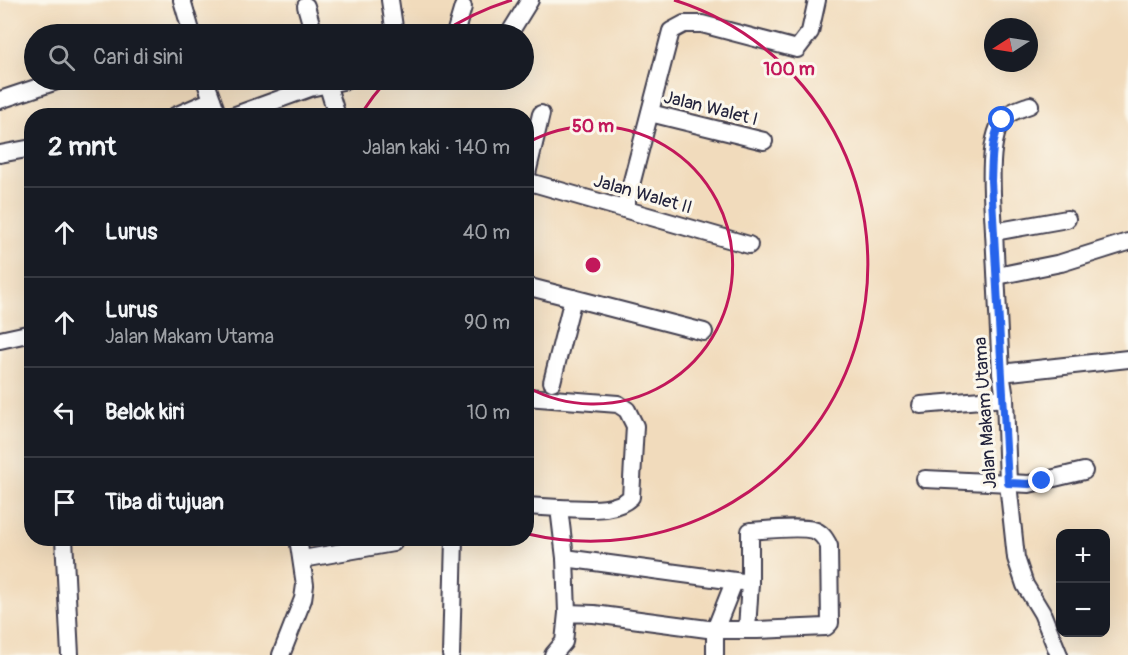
<!DOCTYPE html>
<html lang="id">
<meta charset="utf-8">
<style>
body{margin:0;font-family:Pangolin,sans-serif;background:#20242c;color:#f1f3f6}
.controls{position:absolute;right:18px;bottom:18px;display:grid;overflow:hidden;border-radius:12px;box-shadow:0 6px 24px #0002}
.controls button{width:54px;height:54px;display:grid;place-items:center;padding:0;border:0;border-bottom:2px solid #363941;background:#171b24;color:#f1f3f6;font:30px sans-serif}
.compass{position:absolute;left:984px;top:18px;width:54px;height:54px;border-radius:50%;background:#171b24;box-shadow:0 6px 24px #0002;rotate:258deg}
.stop{position:absolute;width:18px;height:18px;margin:-14px;border:4px solid #2563eb;border-radius:50%;background:#fff}
.stop.end{background:#2563eb;border-color:#fff;box-shadow:0 2px 6px #0008}
.list{margin:0;padding:0;list-style:none}
h2{display:flex;justify-content:space-between;align-items:center;height:78px;margin:0;padding:0 24px;font-size:26px}
h2 small{font-size:20px;font-weight:400;color:#9ea1a6}
.list li{display:grid;grid-template-columns:39px 1fr auto;gap:18px;align-items:center;box-sizing:border-box;height:90px;padding:0 24px;border-top:2px solid #363941}
.list b{display:block;font-size:22px;white-space:nowrap}
.list p{margin:0;font-size:20px;white-space:nowrap;color:#9ea1a6}
.list em{font-size:20px;font-style:normal;color:#9ea1a6}
.icon{flex:none;width:33px;height:33px;fill:none;stroke:currentColor;stroke-width:2;stroke-linecap:round;stroke-linejoin:round}
.map{position:relative;flex:none;width:1128px;height:655px;overflow:hidden}
.search{position:absolute;background:#171b24;box-shadow:0 6px 24px #0002;left:24px;top:24px;width:510px;height:66px;display:flex;align-items:center;gap:15px;box-sizing:border-box;padding:0 21px;border-radius:33px;color:#9ea1a6;font-size:22px}
.panel{position:absolute;background:#171b24;box-shadow:0 6px 24px #0002;left:24px;top:108px;width:510px;height:438px;border-radius:24px}
.map>svg:first-child{display:block}
.lines{fill:none;stroke-linecap:round;stroke-linejoin:round}
.minor-casing{stroke:#413e4e;stroke-width:20}
.minor{stroke:#fff;stroke-width:16}
.route{stroke:#2563eb;stroke-width:8}
.ring{fill:none;stroke:#c2185b;stroke-width:3}
.labels{text-anchor:middle;stroke-width:6;stroke-linejoin:round;paint-order:stroke}
.street-label{font-size:18px;fill:#22223b;stroke:#fbf7ec}
.centre{fill:#c2185b;stroke:#fbf7ec;stroke-width:3}
.ring-label{font-size:18px;text-anchor:middle;font-weight:bold;fill:#c2185b;stroke:#fbf7ec;stroke-width:6;stroke-linejoin:round;paint-order:stroke}
</style>
<div class="map">
<svg width="1128" height="655" viewBox="0 0 1128 655">
<rect width="100%" height="100%" fill="#fbf7ec"/>
<filter id="ink" filterUnits="userSpaceOnUse"><feTurbulence type="fractalNoise" baseFrequency=".0167" numOctaves="2"/><feDisplacementMap in="SourceGraphic" scale="12" xChannelSelector="R" yChannelSelector="G"/><feConvolveMatrix kernelMatrix="1 2 1 2 8 2 1 2 1" color-interpolation-filters="sRGB"/></filter>
<filter id="wash" filterUnits="userSpaceOnUse"><feTurbulence type="fractalNoise" baseFrequency=".008" numOctaves="4" result="noise"/><feDisplacementMap in="SourceGraphic" scale="24" xChannelSelector="R" yChannelSelector="G"/><feGaussianBlur stdDeviation="1.35" result="paint"/><feColorMatrix in="noise" values="0 0 0 0 0 0 0 0 0 0 0 0 0 0 0 0 0 1.4 0 .05"/><feComposite in="paint" operator="in"/></filter>
<g filter="url(#wash)">
<rect width="100%" height="100%" fill="#f1dbbc"/>
</g>
<g filter="url(#ink)">
<g class="lines">
<defs>
<g id="minor">
<path d="M182,0L192,34"/>
<path d="M390,0L395,34"/>
<path d="M306,6L314,34"/>
<path d="M455,34L463,7"/>
<path d="M509,34L530,0"/>
<path d="M205,80L218,116"/>
<path d="M326,80L337,116"/>
<path d="M0,100L60,80"/>
<path d="M650,113L764,141"/>
<path d="M175,116L212,100"/>
<path d="M233,116L310,88L347,80"/>
<path d="M0,154L32,148"/>
<path d="M526,178L541,114"/>
<path d="M526,181L749,245"/>
<path d="M625,208L671,31L684,24H702L797,49L810,32L817,0"/>
<path d="M994,232C993,205 985,138 1005,117C1011,111 1022,108 1030,105"/>
<path d="M997,276L1061,263L1128,242"/>
<path d="M526,286L704,332"/>
<path d="M0,340L32,333"/>
<path d="M1001,373L1128,359"/>
<path d="M552,382L573,298"/>
<path d="M526,397L618,404L627,410L635,426L631,497C613,514 583,508 559,508"/>
<path d="M921,405L1005,398"/>
<path d="M925,479L1029,484L1084,471"/>
<path d="M526,506L559,508L565,558L567,613"/>
<path d="M64,538L70,655"/>
<path d="M565,558L750,583"/>
<path d="M303,559L393,543"/>
<path d="M281,655L303,599L305,585L298,538"/>
<path d="M451,655L454,538"/>
<path d="M553,655L564,642L567,613L594,614L715,630H757L826,627L830,623L829,546C825,538 821,532 813,530C799,526 766,530 750,531V583L747,629"/>
<path d="M715,655V630L734,582"/>
<path d="M1059,655L1042,613L1025,585L1016,558L1008,483L1005,398L1001,373L994,232L1067,219"/>
</g>
</defs>
<use href="#minor" class="minor-casing"/>
<use href="#minor" class="minor"/>
</g>
</g>
<g class="lines" filter="url(#ink)">
<path class="route" d="M1002,120C991,137 992,161 991,181L1008,483L1029,484L1042,481"/>
</g>
<g class="ring">
<path d="M527 143A139 139 0 1 1 527 387"/>
<path d="M361 114A277 277 0 0 1 387 80M440 34A277 277 0 0 1 512 0M674 0A277 277 0 0 1 528 534"/>
</g>
<g class="labels">
<g class="street-label">
<text transform="translate(711 108) rotate(14)" y="6">Jalan Walet I</text>
<text transform="translate(643 194) rotate(16)" y="6">Jalan Walet II</text>
<text transform="translate(985 413) rotate(-94)" y="6">Jalan Makam Utama</text>
</g>
</g>
<circle cx="593" cy="265" r="9" class="centre"/>
<g class="ring-label">
<text x="789" y="75">100 m</text>
<text x="593" y="132">50 m</text>
</g>
</svg>
<div class="controls">
<button>+</button>
<button>−</button>
</div>
<svg class="compass" viewBox="-18 -18 36 36"><path d="M0-13l5 13h-10z" fill="#e53935"/><path d="M0 13l5-13h-10z" fill="#9ea1a6"/></svg>
<div class="stop" style="left:1002px;top:120px"></div>
<div class="stop end" style="left:1042px;top:481px"></div>
<div class="search"><svg class="icon" aria-label="search" viewBox="0 0 24 24"><circle cx="10" cy="10" r="6"/><path d="M15 15l6 6"/></svg>Cari di sini</div>
<section class="panel">
<h2>2 mnt<small>Jalan kaki · 140 m</small></h2>
<ul class="list">
<li><svg class="icon" aria-label="ahead" viewBox="0 0 24 24"><path d="M12 20V5M6 11l6-6 6 6"/></svg><div><b>Lurus</b></div><em>40 m</em></li>
<li><svg class="icon" aria-label="ahead" viewBox="0 0 24 24"><path d="M12 20V5M6 11l6-6 6 6"/></svg><div><b>Lurus</b><p>Jalan Makam Utama</p></div><em>90 m</em></li>
<li><svg class="icon" aria-label="left" viewBox="0 0 24 24"><path d="M17 20v-9H6M10 6l-5 5 5 5"/></svg><div><b>Belok kiri</b></div><em>10 m</em></li>
<li><svg class="icon" aria-label="arrive" viewBox="0 0 24 24"><path d="M6 21V4h12l-3 4 3 4H6"/></svg><div><b>Tiba di tujuan</b></div></li>
</ul>
</section>
</div>
